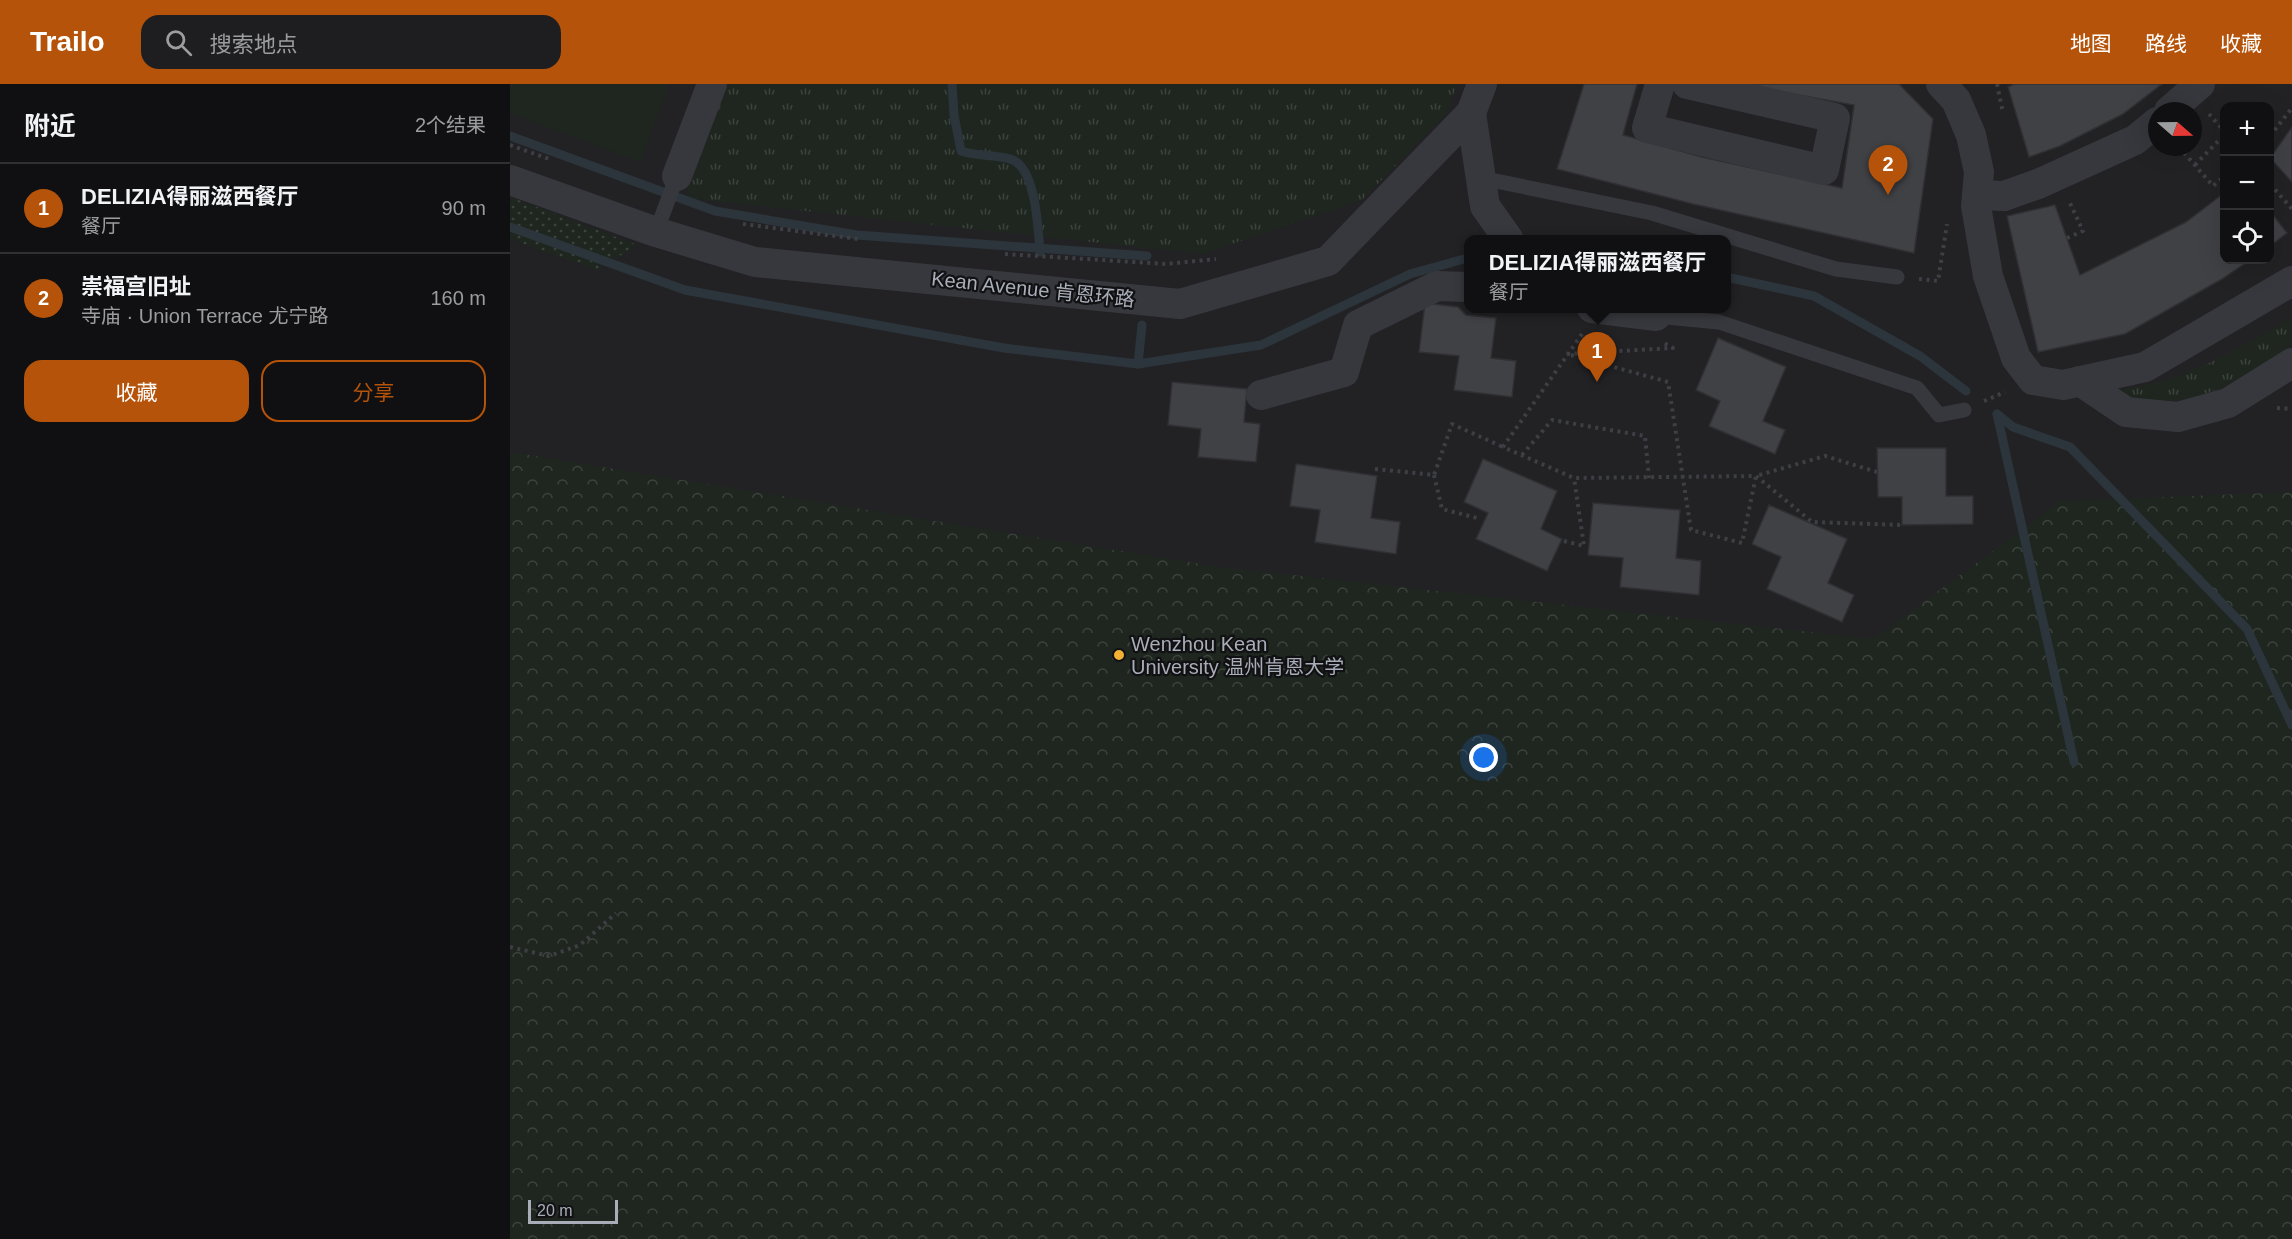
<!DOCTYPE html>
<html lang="zh">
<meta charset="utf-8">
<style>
body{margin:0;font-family:Arial,"Noto Sans SC",sans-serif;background:#1e1e20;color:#f1f3f6}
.controls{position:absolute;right:18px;top:18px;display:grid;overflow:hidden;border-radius:12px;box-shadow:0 6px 24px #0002}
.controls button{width:54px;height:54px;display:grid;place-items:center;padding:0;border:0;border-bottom:2px solid #303032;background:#101012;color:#f1f3f6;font:30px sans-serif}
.compass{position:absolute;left:1638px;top:18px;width:54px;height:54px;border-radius:50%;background:#101012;box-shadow:0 6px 24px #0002;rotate:110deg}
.scale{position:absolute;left:18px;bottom:15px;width:90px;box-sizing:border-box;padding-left:6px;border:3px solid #a8adb8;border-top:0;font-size:16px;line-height:21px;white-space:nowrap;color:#a8adb8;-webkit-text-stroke:4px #111113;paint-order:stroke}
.you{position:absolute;left:974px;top:674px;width:21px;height:21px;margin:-15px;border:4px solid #fff;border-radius:50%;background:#1a73e8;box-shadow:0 0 0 9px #1a73e833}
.badge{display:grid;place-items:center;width:39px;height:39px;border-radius:50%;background:#b45309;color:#fff;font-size:20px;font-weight:700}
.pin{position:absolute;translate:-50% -50px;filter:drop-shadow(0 2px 3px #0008)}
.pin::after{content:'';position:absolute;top:32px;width:21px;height:18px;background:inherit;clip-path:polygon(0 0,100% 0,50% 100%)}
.popup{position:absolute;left:954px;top:151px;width:267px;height:78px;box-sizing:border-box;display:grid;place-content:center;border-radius:12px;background:#101012;filter:drop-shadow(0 2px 4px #0005);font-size:20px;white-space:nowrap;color:#9c9d9f}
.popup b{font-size:22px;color:#f1f3f6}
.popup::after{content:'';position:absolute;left:50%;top:100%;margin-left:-12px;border:12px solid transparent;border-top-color:#101012}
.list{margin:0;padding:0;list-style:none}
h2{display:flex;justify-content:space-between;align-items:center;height:78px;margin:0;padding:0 24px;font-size:26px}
h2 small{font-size:20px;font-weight:400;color:#9c9d9f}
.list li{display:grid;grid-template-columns:39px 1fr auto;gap:18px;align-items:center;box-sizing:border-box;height:90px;padding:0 24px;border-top:2px solid #303032}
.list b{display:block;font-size:22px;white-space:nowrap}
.list p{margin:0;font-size:20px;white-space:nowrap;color:#9c9d9f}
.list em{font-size:20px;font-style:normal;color:#9c9d9f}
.actions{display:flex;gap:12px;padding:18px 24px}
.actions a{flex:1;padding:14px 0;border:2px solid #b45309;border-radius:18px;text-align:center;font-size:21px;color:#b45309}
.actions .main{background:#b45309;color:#fff}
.icon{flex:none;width:33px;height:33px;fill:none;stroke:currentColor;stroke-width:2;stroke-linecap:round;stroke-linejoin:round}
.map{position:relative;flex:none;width:1782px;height:1155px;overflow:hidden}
header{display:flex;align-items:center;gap:36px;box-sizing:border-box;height:84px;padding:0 30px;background:#b45309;color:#fff}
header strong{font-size:28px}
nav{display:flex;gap:33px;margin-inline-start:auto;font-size:21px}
.search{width:420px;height:54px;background:#1e1e20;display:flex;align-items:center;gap:15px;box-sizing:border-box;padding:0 21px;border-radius:18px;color:#9c9d9f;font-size:22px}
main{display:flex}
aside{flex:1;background:#101012}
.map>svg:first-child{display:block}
.built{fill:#222225;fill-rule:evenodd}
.grass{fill:url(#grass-tufts)}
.forest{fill:url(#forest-crowns)}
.park{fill:url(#park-dots)}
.garden{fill:#1e261f}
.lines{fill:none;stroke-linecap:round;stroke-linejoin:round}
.stream{stroke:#2c353c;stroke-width:9}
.building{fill:#404145;stroke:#303034;stroke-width:1.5}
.path{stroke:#3d3f44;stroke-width:4;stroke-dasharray:3 4.5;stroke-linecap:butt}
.service{stroke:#37383d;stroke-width:15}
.minor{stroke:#37383d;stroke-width:30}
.poi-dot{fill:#f2b134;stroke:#111113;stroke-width:2}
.labels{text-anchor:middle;stroke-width:4.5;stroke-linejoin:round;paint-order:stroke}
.street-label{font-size:20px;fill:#a8adb8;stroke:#111113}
.poi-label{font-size:20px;fill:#a8adb8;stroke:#111113;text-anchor:start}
</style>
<header>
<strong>Trailo</strong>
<div class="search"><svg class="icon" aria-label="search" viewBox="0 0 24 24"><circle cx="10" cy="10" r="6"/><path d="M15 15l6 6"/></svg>搜索地点</div>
<nav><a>地图</a><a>路线</a><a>收藏</a></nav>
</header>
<main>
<aside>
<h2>附近<small>2个结果</small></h2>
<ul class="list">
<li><span class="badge">1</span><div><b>DELIZIA得丽滋西餐厅</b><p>餐厅</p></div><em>90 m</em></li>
<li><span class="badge">2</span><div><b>崇福宫旧址</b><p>寺庙 · Union Terrace 尤宁路</p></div><em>160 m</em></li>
</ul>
<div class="actions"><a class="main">收藏</a><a>分享</a></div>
</aside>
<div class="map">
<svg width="1782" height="1155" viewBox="0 0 1782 1155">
<defs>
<pattern id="grass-tufts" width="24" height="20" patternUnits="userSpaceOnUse" patternTransform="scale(1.5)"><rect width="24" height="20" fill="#1e261f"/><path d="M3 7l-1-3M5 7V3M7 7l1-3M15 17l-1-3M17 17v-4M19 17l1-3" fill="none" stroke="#3c433d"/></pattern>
<pattern id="forest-crowns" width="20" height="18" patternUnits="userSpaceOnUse" patternTransform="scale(1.5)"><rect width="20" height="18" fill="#1e261f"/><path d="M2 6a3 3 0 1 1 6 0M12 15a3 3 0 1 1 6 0" fill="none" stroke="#3c433d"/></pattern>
<pattern id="park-dots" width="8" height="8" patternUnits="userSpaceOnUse" patternTransform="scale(1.5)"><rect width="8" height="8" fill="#1e261f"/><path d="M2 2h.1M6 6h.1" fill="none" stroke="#3c433d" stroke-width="1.8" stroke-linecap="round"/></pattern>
</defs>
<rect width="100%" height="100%" fill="#161618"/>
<path class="built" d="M0,0H1782V426L0,1155ZM1714,22H1760V176H1714ZM1647,27H1683V63H1647ZM958,156H1216V224H958Z"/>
<g class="grass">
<path d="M218,0H947L936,30L853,115L693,170L175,114Z"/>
<path d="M1782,233V260C1744,295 1682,324 1628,317C1618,316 1607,310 1597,307C1671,300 1720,270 1782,233Z"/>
</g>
<path class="forest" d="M0,368L709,483L1363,555L1551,417L1782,408V1155H0Z"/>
<path class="park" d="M0,113L127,161L87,186L0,155Z"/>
<path class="garden" d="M0,0H159L130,78L0,29Z"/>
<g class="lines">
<g class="stream">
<path d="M442,0L444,31L451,67C468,73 488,70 503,76C526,86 528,145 530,168"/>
<path d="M0,52L205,127L347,151L637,172"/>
<path d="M0,143L175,206L494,264L628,280"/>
<path d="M1216,193L1304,212L1410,272L1456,307"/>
<path d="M632,241L628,280L751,261L900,190L958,174"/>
<path d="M1487,330L1503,343L1560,363L1737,545L1782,641"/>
<path d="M1487,330L1564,678"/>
</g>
</g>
<g class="building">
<path d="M1074,0H1127L1113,51L1192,73L1332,104L1344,21L1227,0H1389L1423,35L1404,169L1183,120L1047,85Z"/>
<path d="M1504,0H1652L1613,30L1550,62L1519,73L1498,3Z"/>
<path d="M1782,43V98L1760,74Z"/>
<path d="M1714,109V176H1740L1712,195L1615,250L1528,268L1497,132L1545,121L1570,191L1676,138Z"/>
<path d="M1760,127L1777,149L1760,162Z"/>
<path d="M915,219L948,223L956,231L986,234L981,274L1006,277L1002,313L944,306L949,272L909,268Z"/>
<path d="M1208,254L1276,283L1253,337L1275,346L1265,370L1199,342L1210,317L1186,306Z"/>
<path d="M662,298L737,305L734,338L750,340L746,378L688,373L691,345L658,341Z"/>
<path d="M1367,364H1436V412H1463V440L1392,441V413H1368Z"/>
<path d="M973,375L1047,407L1031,445L1052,455L1037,487L966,455L978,429L954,418Z"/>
<path d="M786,380L867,392L861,434L890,438L886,470L805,458L810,426L780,422Z"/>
<path d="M1083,419L1170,426L1166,474L1191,477L1189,511L1110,503L1113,474L1078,471Z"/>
<path d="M1259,421L1337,455L1318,499L1344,511L1332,538L1257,505L1271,473L1242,460Z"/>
</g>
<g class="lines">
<g class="path">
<path d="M1487,0L1493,29"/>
<path d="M1744,22L1747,19"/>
<path d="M1699,30L1714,47"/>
<path d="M1760,52L1782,24"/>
<path d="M0,61L42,76"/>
<path d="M1669,63L1703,102L1714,93"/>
<path d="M1685,81L1714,51"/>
<path d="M1760,100L1782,125"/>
<path d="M233,140L348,155"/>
<path d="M1557,154L1573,147L1559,117"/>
<path d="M495,170L656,180L706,175"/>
<path d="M1409,195L1428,197L1437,140"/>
<path d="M1072,250L993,363L1064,394L1246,392L1302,438L1392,441"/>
<path d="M1057,270L1163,264L1154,259"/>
<path d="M1061,271L1158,298L1181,446L1232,459L1246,392L1315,372L1367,388"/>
<path d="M1474,317L1495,308"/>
<path d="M1767,324L1782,325"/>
<path d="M1012,371L1042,336L1135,352L1139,394"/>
<path d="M865,385L924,391L942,340L993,363"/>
<path d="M924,391L932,425L967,434"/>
<path d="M1054,457L1074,462L1064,394"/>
<path d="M0,863L39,872L70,861L106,829"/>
</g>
<g class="service">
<path d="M971,94L1142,129L1326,185L1387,193"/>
<path d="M146,148L167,92"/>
<path d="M1146,232L1209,238L1407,304L1429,331L1454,326"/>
</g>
<g class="minor">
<path d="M1150,0L1137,44L1314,86L1325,34L1177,0"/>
<path d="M1431,0L1446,16L1461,51L1469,88L1466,122L1478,192L1506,274L1523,296L1553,301L1635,283L1782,197"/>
<path d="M1659,27L1690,0"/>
<path d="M961,29L975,122L999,156"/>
<path d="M167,92L202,0"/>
<path d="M0,96L146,148L245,178L670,220L818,177L961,29L972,0"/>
<path d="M1467,111L1494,112L1528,100L1625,56L1647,38"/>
<path d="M1082,224L1146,232"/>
<path d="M1570,297L1616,328L1668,333L1718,319L1782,279"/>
<path d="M751,311L834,288L848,241L927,202L958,203"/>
</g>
</g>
<circle class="poi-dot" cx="609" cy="571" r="6"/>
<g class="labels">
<g class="street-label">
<text transform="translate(523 205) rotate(6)" y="7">Kean Avenue 肯恩环路</text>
</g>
<g class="poi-label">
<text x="621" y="567">Wenzhou Kean<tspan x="621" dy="23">University 温州肯恩大学</tspan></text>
</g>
</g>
</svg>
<div class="controls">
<button>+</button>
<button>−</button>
<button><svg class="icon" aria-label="locate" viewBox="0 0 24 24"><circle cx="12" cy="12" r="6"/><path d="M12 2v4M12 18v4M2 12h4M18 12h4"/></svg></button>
</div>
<svg class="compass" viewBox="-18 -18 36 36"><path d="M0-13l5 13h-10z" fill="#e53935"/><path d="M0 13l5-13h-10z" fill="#9c9d9f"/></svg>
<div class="scale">20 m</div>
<div class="you"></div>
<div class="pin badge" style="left:1087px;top:298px">1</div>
<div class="popup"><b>DELIZIA得丽滋西餐厅</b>餐厅</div>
<div class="pin badge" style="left:1378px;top:111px">2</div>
</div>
</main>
